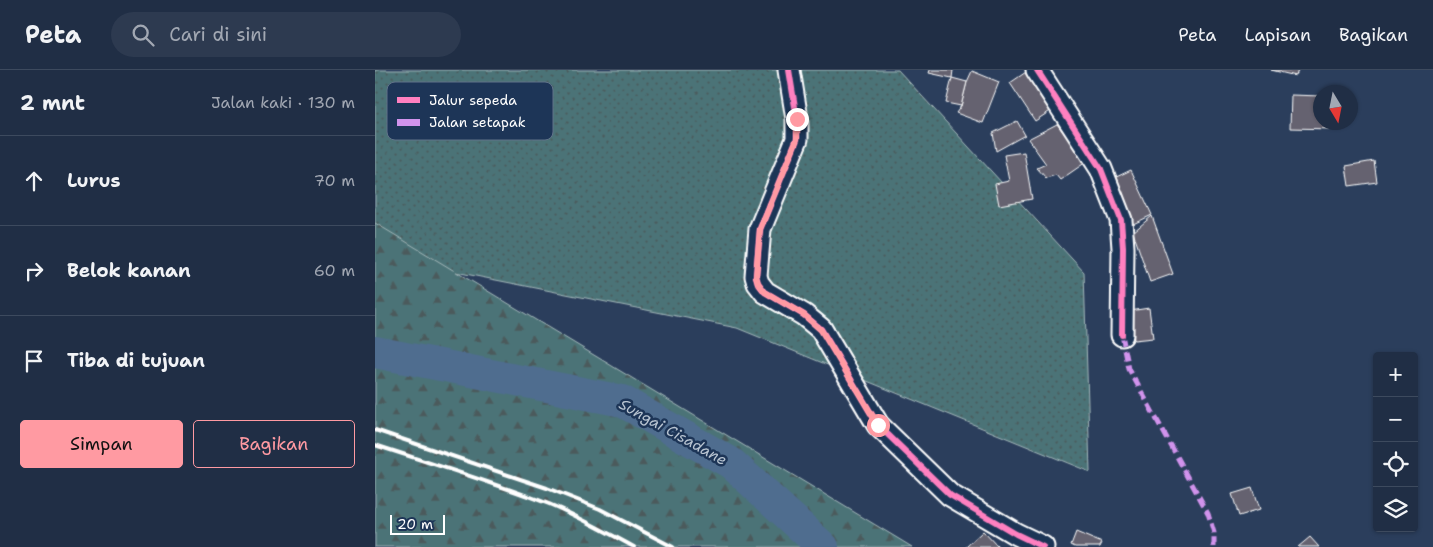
<!DOCTYPE html>
<html lang="id">
<meta charset="utf-8">
<style>
body{margin:0;font-family:"Shantell Sans",sans-serif;background:#2d3a50;color:#f1f3f6}
.controls{position:absolute;right:15px;bottom:15px;display:grid;overflow:hidden;border-radius:5px;box-shadow:0 1px 4px #0004}
.controls button{width:45px;height:45px;display:grid;place-items:center;padding:0;border:0;border-bottom:1px solid #3d4a5e;background:#202e45;color:#f1f3f6;font:25px sans-serif}
.compass{position:absolute;left:938px;top:15px;width:45px;height:45px;border-radius:50%;background:#202e45;box-shadow:0 1px 4px #0004;rotate:170deg}
.scale{position:absolute;left:15px;bottom:12px;width:55px;box-sizing:border-box;padding-left:5px;border:2px solid #fff;border-top:0;font-size:14px;line-height:18px;white-space:nowrap;color:#fff;-webkit-text-stroke:4px #1d3557;paint-order:stroke}
.stop{position:absolute;width:15px;height:15px;margin:-11px;border:4px solid #ff9aa2;border-radius:50%;background:#fff}
.stop.end{background:#ff9aa2;border-color:#fff;box-shadow:0 1px 5px #0008}
.list{margin:0;padding:0;list-style:none}
h2{display:flex;justify-content:space-between;align-items:center;height:65px;margin:0;padding:0 20px;font-size:21px}
h2 small{font-size:16px;font-weight:400;color:#a2a8b3}
.list li{display:grid;grid-template-columns:32px 1fr auto;gap:15px;align-items:center;box-sizing:border-box;height:90px;padding:0 20px;border-top:1px solid #3d4a5e}
.list b{display:block;font-size:19px;white-space:nowrap}
.list em{font-size:16px;font-style:normal;color:#a2a8b3}
.actions{display:flex;gap:10px;padding:15px 20px}
.actions a{flex:1;padding:11px 0;border:1px solid #ff9aa2;border-radius:5px;text-align:center;font-size:18px;color:#ff9aa2}
.actions .main{background:#ff9aa2;color:#111}
.icon{flex:none;width:28px;height:28px;fill:none;stroke:currentColor;stroke-width:2;stroke-linecap:round;stroke-linejoin:round}
.map{position:relative;flex:none;width:1058px;height:477px;overflow:hidden}
header{display:flex;align-items:center;gap:30px;box-sizing:border-box;height:70px;padding:0 25px;background:#202e45;border-bottom:1px solid #3d4a5e}
header strong{font-size:24px}
nav{display:flex;gap:28px;margin-inline-start:auto;font-size:18px}
.search{width:350px;height:45px;background:#2d3a50;display:flex;align-items:center;gap:12px;box-sizing:border-box;padding:0 18px;border-radius:28px;color:#a2a8b3;font-size:19px}
main{display:flex}
aside{flex:1;background:#202e45}
.map>svg:first-child{display:block}
.grass{fill:url(#grass-dots);stroke:#a5b9bb}
.forest{fill:url(#forest-firs);stroke:#a5b9bb}
.lines{fill:none;stroke-linecap:round;stroke-linejoin:round}
.river{stroke:#4f6d8f;stroke-width:32}
.building{fill:#656270;stroke:#fff}
.minor-casing{stroke:#fff;stroke-width:25}
.minor{stroke:#1d3557;stroke-width:21}
.rail{stroke:#fff;stroke-width:4}
.quiet{stroke:#d193ec;stroke-width:5;stroke-dasharray:10 5;stroke-linecap:butt}
.cycleway-casing{stroke:#1d3557;stroke-width:9}
.cycleway{stroke:#ff80c0;stroke-width:6}
.route{stroke:#ff9aa2;stroke-width:6}
.labels{text-anchor:middle;stroke-width:5;stroke-linejoin:round;paint-order:stroke}
.water-label{font-size:15px;font-style:italic;fill:#b9c5d2;stroke:#1d3557}
.key{fill:#1d3557;stroke:#617289;stroke-width:1}
.key-label{font-size:14px;fill:#fff}
</style>
<header>
<strong>Peta</strong>
<div class="search"><svg class="icon" aria-label="search" viewBox="0 0 24 24"><circle cx="10" cy="10" r="6"/><path d="M15 15l6 6"/></svg>Cari di sini</div>
<nav><a>Peta</a><a>Lapisan</a><a>Bagikan</a></nav>
</header>
<main>
<aside>
<h2>2 mnt<small>Jalan kaki · 130 m</small></h2>
<ul class="list">
<li><svg class="icon" aria-label="ahead" viewBox="0 0 24 24"><path d="M12 20V5M6 11l6-6 6 6"/></svg><div><b>Lurus</b></div><em>70 m</em></li>
<li><svg class="icon" aria-label="right" viewBox="0 0 24 24"><path d="M7 20v-9h11M14 6l5 5-5 5"/></svg><div><b>Belok kanan</b></div><em>60 m</em></li>
<li><svg class="icon" aria-label="arrive" viewBox="0 0 24 24"><path d="M6 21V4h12l-3 4 3 4H6"/></svg><div><b>Tiba di tujuan</b></div></li>
</ul>
<div class="actions"><a class="main">Simpan</a><a>Bagikan</a></div>
</aside>
<div class="map">
<svg width="1058" height="477" viewBox="0 0 1058 477">
<defs>
<pattern id="grass-dots" width="8" height="8" patternUnits="userSpaceOnUse" patternTransform="scale(1.25)"><rect width="8" height="8" fill="#4b7377"/><path d="M2 2h.1M6 6h.1" fill="none" stroke="#4c5a5b" stroke-width="1.8" stroke-linecap="round"/></pattern>
<pattern id="forest-firs" width="22" height="20" patternUnits="userSpaceOnUse" patternTransform="scale(1.25)"><rect width="22" height="20" fill="#4b7377"/><path d="M5 1l3.5 6h-7zM16 11l3.5 6h-7z" fill="#4c5a5b"/></pattern>
</defs>
<rect width="100%" height="100%" fill="#2b3e5c"/>
<filter id="ink" filterUnits="userSpaceOnUse"><feTurbulence type="fractalNoise" baseFrequency=".02" numOctaves="2"/><feDisplacementMap in="SourceGraphic" scale="10" xChannelSelector="R" yChannelSelector="G"/><feConvolveMatrix kernelMatrix="1 2 1 2 8 2 1 2 1" color-interpolation-filters="sRGB"/></filter>
<g filter="url(#ink)">
<path class="grass" d="M0,0H523L709,202L715,402L362,258L0,186Z"/>
<path class="forest" d="M0,153L5,156L537,477H0Z"/>
<g class="lines">
<path class="river" d="M0,282L247,331L356,393L448,477"/>
</g>
<g class="building">
<path d="M555,0H578L577,8L554,3Z"/>
<path d="M654,0L680,38L660,51L635,13Z"/>
<path d="M896,0H923L921,6Z"/>
<path d="M597,1L624,12L608,53L581,43L586,36L592,12Z"/>
<path d="M577,8L592,12L586,36L571,33Z"/>
<path d="M916,25L946,26V52H957V59L915,58Z"/>
<path d="M642,51L650,65L621,81L618,63Z"/>
<path d="M682,54L711,92L685,110L681,105L671,108L662,98L671,94L653,69Z"/>
<path d="M649,82L657,129L624,135L620,114L634,111L629,85Z"/>
<path d="M999,91L1002,112L974,116L971,96Z"/>
<path d="M756,100L777,145L756,155L735,110Z"/>
<path d="M777,146L798,204L775,212L758,162Z"/>
<path d="M774,238L778,268L759,270L755,241Z"/>
<path d="M877,418L884,440L864,446L857,424Z"/>
<path d="M608,461L623,477H591Z"/>
<path d="M701,462L727,473L725,477H700L696,475Z"/>
<path d="M935,467L944,477H923Z"/>
</g>
<g class="lines">
<defs>
<g id="minor">
<path d="M414,0L422,49V69L385,159L381,206L383,213L390,222L429,245L446,259L503,355L575,425L641,464L668,477"/>
<path d="M662,0L726,99L746,150L748,178L747,265"/>
</g>
</defs>
<use href="#minor" class="minor-casing"/>
<use href="#minor" class="minor"/>
<g class="rail">
<path d="M0,360L172,418L225,439L298,477"/>
<path d="M0,375C58,394 117,412 174,434C203,446 231,462 259,477"/>
</g>
<path class="quiet" d="M747,265L754,299L833,443L839,463V477"/>
<defs>
<g id="cycleway">
<path d="M414,0L422,49V69L385,159L381,206L383,213L390,222L429,245L446,259L503,355L575,425L641,464L668,477"/>
<path d="M662,0L726,99L746,150L748,178L747,265"/>
</g>
</defs>
<use href="#cycleway" class="cycleway-casing"/>
<use href="#cycleway" class="cycleway"/>
</g>
</g>
<g class="lines" filter="url(#ink)">
<path class="route" d="M422,49V69L385,159L381,206L383,213L390,222L429,245L446,260L503,355"/>
</g>
<g class="labels">
<g class="water-label">
<text transform="translate(298 362) rotate(29)" y="5">Sungai Cisadane</text>
</g>
</g>
<rect x="12" y="12" width="166" height="58" rx="8" class="key"/>
<rect x="22" y="27" width="23" height="6" fill="#ff80c0"/>
<rect x="22" y="49" width="23" height="7" fill="#d193ec"/>
<g class="key-label">
<text x="54" y="35">Jalur sepeda</text>
<text x="54" y="57">Jalan setapak</text>
</g>
</svg>
<div class="controls">
<button>+</button>
<button>−</button>
<button><svg class="icon" aria-label="locate" viewBox="0 0 24 24"><circle cx="12" cy="12" r="6"/><path d="M12 2v4M12 18v4M2 12h4M18 12h4"/></svg></button>
<button><svg class="icon" aria-label="layers" viewBox="0 0 24 24"><path d="M12 4l9 5-9 5-9-5zM3 14l9 5 9-5"/></svg></button>
</div>
<svg class="compass" viewBox="-18 -18 36 36"><path d="M0-13l5 13h-10z" fill="#e53935"/><path d="M0 13l5-13h-10z" fill="#a2a8b3"/></svg>
<div class="scale">20 m</div>
<div class="stop" style="left:503px;top:355px"></div>
<div class="stop end" style="left:422px;top:49px"></div>
</div>
</main>
